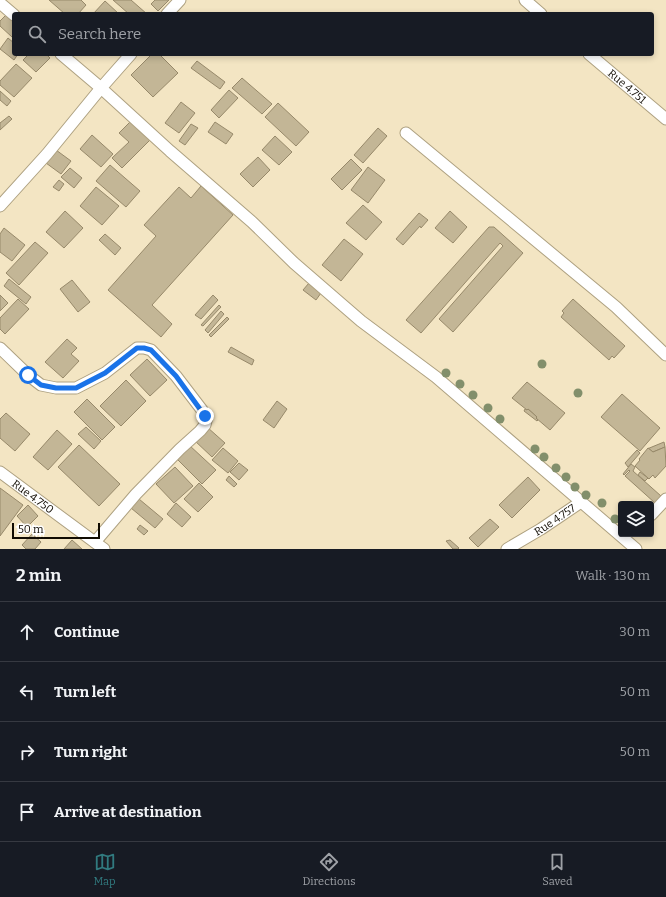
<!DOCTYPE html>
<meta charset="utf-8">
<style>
body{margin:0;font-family:Bitter,serif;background:#20242c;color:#f1f3f6}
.controls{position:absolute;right:12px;bottom:12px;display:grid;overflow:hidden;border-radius:4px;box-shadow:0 2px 6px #0003}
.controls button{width:36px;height:36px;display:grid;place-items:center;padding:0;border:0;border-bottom:1px solid #363941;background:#171b24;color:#f1f3f6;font:20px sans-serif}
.scale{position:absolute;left:12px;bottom:10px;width:88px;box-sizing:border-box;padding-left:4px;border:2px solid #100b02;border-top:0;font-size:11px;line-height:14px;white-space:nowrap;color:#100b02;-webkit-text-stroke:3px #fff;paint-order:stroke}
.stop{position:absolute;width:12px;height:12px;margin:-9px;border:3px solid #1a73e8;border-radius:50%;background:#fff}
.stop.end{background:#1a73e8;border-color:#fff;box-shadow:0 1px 4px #0008}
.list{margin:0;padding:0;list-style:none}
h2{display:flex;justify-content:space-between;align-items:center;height:52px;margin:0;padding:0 16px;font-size:17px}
h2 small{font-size:13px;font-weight:400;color:#9ea1a6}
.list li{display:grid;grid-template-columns:26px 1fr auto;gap:12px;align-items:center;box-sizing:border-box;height:60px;padding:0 16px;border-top:1px solid #363941}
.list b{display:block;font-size:15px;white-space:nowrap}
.list em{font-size:13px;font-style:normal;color:#9ea1a6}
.icon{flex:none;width:22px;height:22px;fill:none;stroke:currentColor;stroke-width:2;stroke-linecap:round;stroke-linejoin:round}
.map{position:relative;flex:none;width:666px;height:549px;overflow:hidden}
.search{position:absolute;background:#171b24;box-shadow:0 2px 6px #0003;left:12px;right:12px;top:12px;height:44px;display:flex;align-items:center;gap:10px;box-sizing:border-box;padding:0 14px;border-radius:4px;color:#9ea1a6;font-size:15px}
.sheet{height:292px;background:#171b24}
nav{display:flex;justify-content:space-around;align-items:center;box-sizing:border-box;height:56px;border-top:1px solid #363941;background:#171b24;font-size:11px;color:#9ea1a6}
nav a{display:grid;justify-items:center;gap:2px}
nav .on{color:#317a7f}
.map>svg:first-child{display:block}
.building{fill:#c3b696;stroke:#97896a}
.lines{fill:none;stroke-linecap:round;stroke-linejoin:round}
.street-casing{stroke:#aea181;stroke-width:13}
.street{stroke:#fff;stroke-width:11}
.tree{fill:#828f6b}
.route{stroke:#1a73e8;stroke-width:5}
.labels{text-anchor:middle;stroke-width:4;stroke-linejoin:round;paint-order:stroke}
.street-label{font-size:11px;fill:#100b02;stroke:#fff}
</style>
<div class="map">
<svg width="666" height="549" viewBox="0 0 666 549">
<rect width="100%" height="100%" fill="#f3e5c3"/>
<g class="building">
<path d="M49,0H81L86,5L78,14H65Z"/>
<path d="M113,0H131L147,14H129Z"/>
<path d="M155,0H169L158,11L151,4Z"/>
<path d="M105,1L119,14H93Z"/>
<path d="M7,14L14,21V35L12,37L0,26V21Z"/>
<path d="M8,38L14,43V54H18L14,60L0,49Z"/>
<path d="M29,54H46L50,58L36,72L23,60Z"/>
<path d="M152,54H159L178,73L153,97L131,75Z"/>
<path d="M197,61L225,82L220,89L191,68Z"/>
<path d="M16,64L32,78L14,97L0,85V81Z"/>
<path d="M242,78L272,104L262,114L232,88Z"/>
<path d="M229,90L238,98L219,118L211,110Z"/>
<path d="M0,91L11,101L7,106L0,100Z"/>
<path d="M181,102L195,113L179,133L165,123Z"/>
<path d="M278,103L309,132L296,146L265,117Z"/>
<path d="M9,116L12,119L0,130V123Z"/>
<path d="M132,120L151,139L122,168L112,158L129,142L119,133Z"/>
<path d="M215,122L233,134L226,144L208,132Z"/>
<path d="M191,124L198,128L185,145L179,141Z"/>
<path d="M378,128L387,136L363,163L354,155Z"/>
<path d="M92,135L113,154L101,167L80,149Z"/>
<path d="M275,136L292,152L279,165L262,150Z"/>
<path d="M56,150L71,161L61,174L46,163Z"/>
<path d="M258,157L270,170L253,187L240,174Z"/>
<path d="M351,159L362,170L342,190L331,179Z"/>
<path d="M110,165L140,191L126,207L96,181Z"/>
<path d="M368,167L385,180L368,203L351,190Z"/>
<path d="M70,168L82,178L74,188L61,177Z"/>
<path d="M59,180L64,184L59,191L53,187Z"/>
<path d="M201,186L233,215L152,305L172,324L161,337L108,290L156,236L144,225L179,187L191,198Z"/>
<path d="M96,187L119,206L102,225L80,206Z"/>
<path d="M363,205L382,222L366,240L346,223Z"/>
<path d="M65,211L83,228L64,248L46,232Z"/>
<path d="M450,211L467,227L453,243L435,228Z"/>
<path d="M419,213L428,220L421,228L420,226L403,245L396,239Z"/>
<path d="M489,227H494L523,253L453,332L439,319L503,246L500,243L421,333L406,320Z"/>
<path d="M4,228L25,245L12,261L0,252V234Z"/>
<path d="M105,234L121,248L115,255L99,240Z"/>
<path d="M344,239L363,254L341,281L322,265Z"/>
<path d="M35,242L48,253L19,285L6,273Z"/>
<path d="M9,279L31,297L26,304L4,286Z"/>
<path d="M72,280L90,302L78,312L60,289Z"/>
<path d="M309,283L321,293L316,300L303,290Z"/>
<path d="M0,295L8,303L0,311Z"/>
<path d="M213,295L218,300L201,319L195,315Z"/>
<path d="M18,299L29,309L5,334L0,329V318Z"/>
<path d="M573,299L625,346L614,358L612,356L609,360L561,317L564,313L562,311Z"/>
<path d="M219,305L221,307L203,326L201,325Z"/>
<path d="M221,311L224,314L208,333L205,330Z"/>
<path d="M227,317L229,319L211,337L209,335Z"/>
<path d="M67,339L77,348L71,354L79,361L63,378L45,362Z"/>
<path d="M231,347L254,360L252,365L228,352Z"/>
<path d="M147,359L167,380L150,396L130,375Z"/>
<path d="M126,380L146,401L121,426L100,406Z"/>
<path d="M527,382L565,413L550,430L536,418L537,417L528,409L527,410L512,398Z"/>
<path d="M622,394L660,428L640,451L601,417Z"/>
<path d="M87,399L115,427L102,440L74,412Z"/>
<path d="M277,401L287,409L274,428L263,420Z"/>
<path d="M525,409L527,410L528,409L537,417L536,418L538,420L537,421L524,411Z"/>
<path d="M6,413L30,434L15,451L0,438V419Z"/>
<path d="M86,427L101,441L94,449L78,434Z"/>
<path d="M207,427L225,443L212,457L194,440Z"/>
<path d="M57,430L72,444L48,470L33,457Z"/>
<path d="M664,442L665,447L653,452L648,448L647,449Z"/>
<path d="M79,445L120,484L99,506L58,467Z"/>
<path d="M189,445L216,470L202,484L176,458Z"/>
<path d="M665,447L666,466L655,478L653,475L649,479L635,466L640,460L639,459L648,448L653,452Z"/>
<path d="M223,448L238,461L228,473L212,460Z"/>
<path d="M637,450L640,453L628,467L625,463Z"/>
<path d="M239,463L248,470L239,480L230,472Z"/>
<path d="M631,464L635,467L633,471L661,496L655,503L625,476L630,471L629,470L624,475L623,474Z"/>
<path d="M175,467L193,486L174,503L156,484Z"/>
<path d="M640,472L648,478L645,481L638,475Z"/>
<path d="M229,476L237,484L234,487L226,480Z"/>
<path d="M528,477L540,490L512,518L499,505Z"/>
<path d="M199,483L213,497L198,512L184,499Z"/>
<path d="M0,488L23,505L0,536Z"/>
<path d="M139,499L163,519L155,528L131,508Z"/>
<path d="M176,503L191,517L182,527L167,514Z"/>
<path d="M28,505L38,516L27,527L17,516Z"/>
<path d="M490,519L499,527L478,547L469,538Z"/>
<path d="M140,525L148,531L144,535L137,529Z"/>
<path d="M32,534L41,542L35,549H26L22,545Z"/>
<path d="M72,540L82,549H64Z"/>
<path d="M450,540L459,548L458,549H453L446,541Z"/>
</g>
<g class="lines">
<defs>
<g id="street">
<path d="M525,0L541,14"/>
<path d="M0,3L14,15"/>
<path d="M167,14L180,0"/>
<path d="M61,54L101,88L170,151L252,222L294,263L361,321L436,377L636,549"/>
<path id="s1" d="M589,54L666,119"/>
<path d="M406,133L616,307L666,355"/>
<path d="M0,206L47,154L101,88L131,54"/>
<path d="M0,348L28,375L41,385L56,388H76L105,373L137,348H144L151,350L176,376L202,410L206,421L205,425L200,431L180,449L136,494L95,542"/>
<path id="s2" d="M0,472L104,549"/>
<path d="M651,515L666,499"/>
<path id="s3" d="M507,549L541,529L581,502"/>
</g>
</defs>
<use href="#street" class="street-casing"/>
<use href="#street" class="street"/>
</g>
<g class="tree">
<circle cx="542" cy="364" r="4.5"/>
<circle cx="446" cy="373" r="4.5"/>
<circle cx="460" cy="384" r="4.5"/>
<circle cx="578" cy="393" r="4.5"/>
<circle cx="473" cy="395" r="4.5"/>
<circle cx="488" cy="408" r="4.5"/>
<circle cx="500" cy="419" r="4.5"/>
<circle cx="535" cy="449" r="4.5"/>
<circle cx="544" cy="457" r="4.5"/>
<circle cx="556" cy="468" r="4.5"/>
<circle cx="566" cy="477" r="4.5"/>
<circle cx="575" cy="487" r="4.5"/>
<circle cx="586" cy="495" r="4.5"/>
<circle cx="602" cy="503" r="4.5"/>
<circle cx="615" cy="519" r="4.5"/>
</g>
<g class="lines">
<path class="route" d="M28,375L41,385L56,388H76L105,373L137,348H144L151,350L176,376L205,416"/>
</g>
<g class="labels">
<g class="street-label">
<text dy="4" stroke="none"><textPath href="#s1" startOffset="50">Rue 4.751</textPath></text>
<text dy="4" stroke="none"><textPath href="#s2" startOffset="41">Rue 4.750</textPath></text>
<text dy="4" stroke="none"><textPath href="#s3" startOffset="56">Rue 4.757</textPath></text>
</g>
</g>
</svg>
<div class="controls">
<button><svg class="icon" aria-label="layers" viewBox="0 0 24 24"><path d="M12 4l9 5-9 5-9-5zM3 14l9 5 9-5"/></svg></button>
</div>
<div class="scale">50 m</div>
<div class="stop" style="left:28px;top:375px"></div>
<div class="stop end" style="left:205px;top:416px"></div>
<div class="search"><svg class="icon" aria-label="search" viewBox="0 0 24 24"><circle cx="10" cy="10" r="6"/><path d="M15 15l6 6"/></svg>Search here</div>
</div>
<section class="sheet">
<h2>2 min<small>Walk · 130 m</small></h2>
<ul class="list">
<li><svg class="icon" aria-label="ahead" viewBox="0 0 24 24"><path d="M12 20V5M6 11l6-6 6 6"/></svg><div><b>Continue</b></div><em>30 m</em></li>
<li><svg class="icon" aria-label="left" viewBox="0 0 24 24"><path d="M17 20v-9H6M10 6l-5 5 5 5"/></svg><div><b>Turn left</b></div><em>50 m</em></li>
<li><svg class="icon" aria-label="right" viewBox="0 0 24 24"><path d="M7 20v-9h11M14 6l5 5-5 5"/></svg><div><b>Turn right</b></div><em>50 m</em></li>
<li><svg class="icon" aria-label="arrive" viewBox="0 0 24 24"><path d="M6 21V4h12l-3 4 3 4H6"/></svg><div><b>Arrive at destination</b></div></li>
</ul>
</section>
<nav>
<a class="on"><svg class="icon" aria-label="map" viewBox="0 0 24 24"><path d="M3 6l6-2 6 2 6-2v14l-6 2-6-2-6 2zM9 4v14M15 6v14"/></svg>Map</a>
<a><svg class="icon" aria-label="directions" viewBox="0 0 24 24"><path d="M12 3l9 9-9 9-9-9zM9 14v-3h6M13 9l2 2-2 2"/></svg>Directions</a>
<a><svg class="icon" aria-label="saved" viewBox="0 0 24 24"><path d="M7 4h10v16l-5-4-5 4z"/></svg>Saved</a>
</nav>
